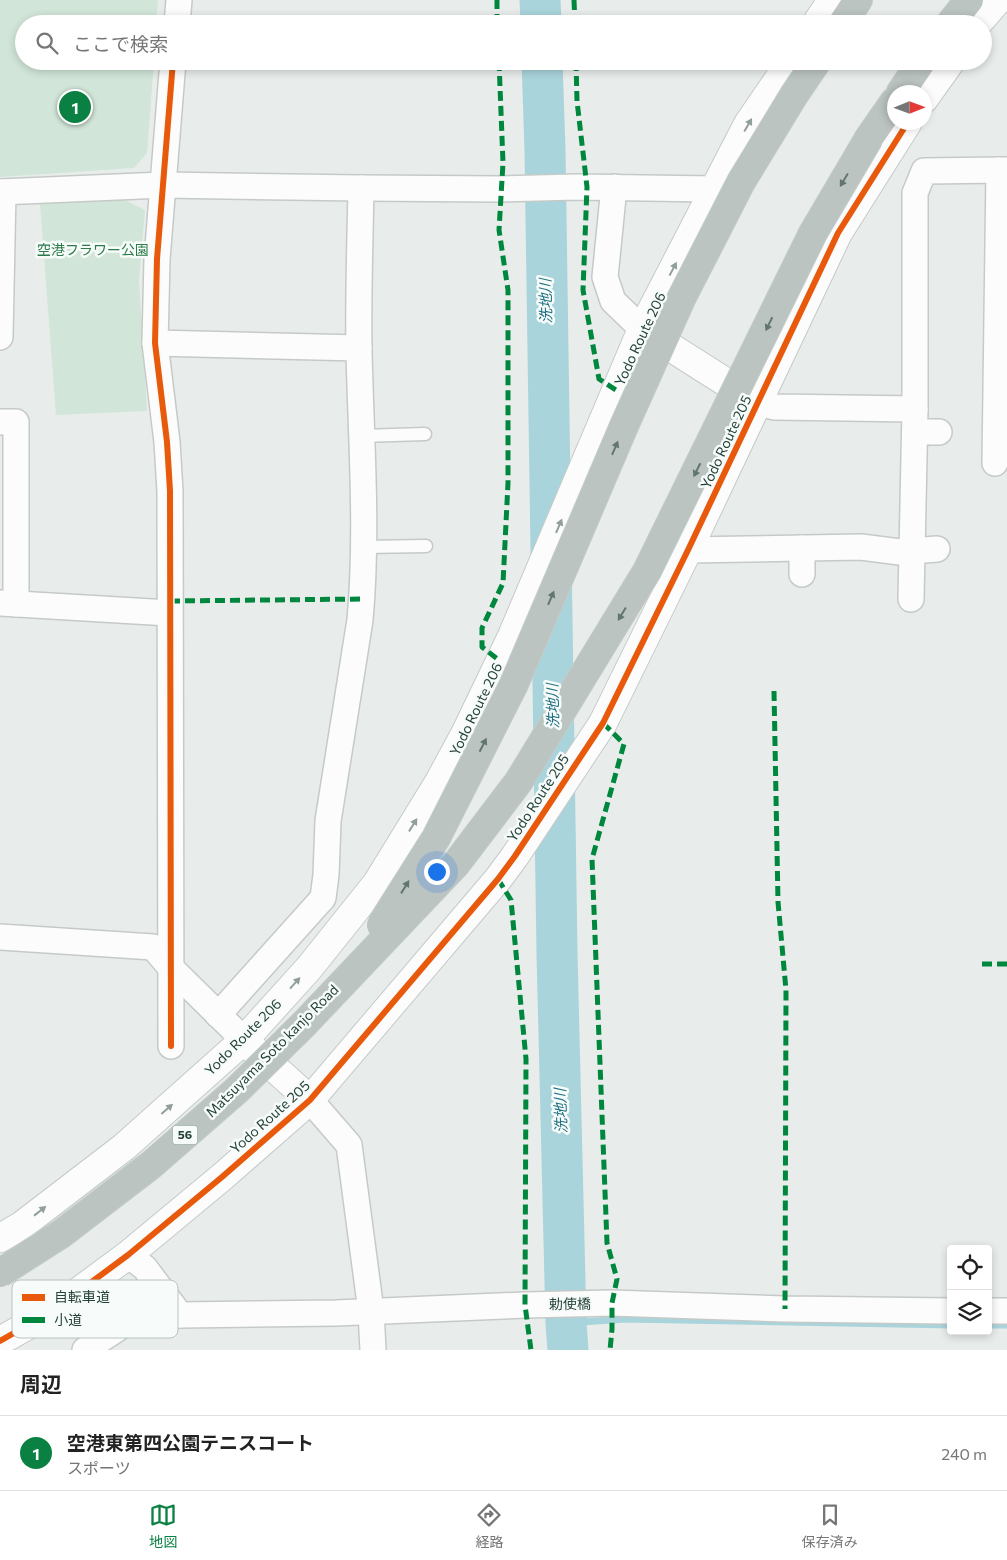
<!DOCTYPE html>
<html lang="ja">
<meta charset="utf-8">
<style>
body{margin:0;font-family:Commissioner,"Noto Sans JP",sans-serif;background:#f6f6f6;color:#222}
.controls{position:absolute;right:15px;bottom:15px;display:grid;overflow:hidden;border-radius:5px;box-shadow:0 2px 8px #0003}
.controls button{width:45px;height:45px;display:grid;place-items:center;padding:0;border:0;border-bottom:1px solid #e0e0e0;background:#fff;color:#222;font:25px sans-serif}
.compass{position:absolute;left:887px;top:85px;width:45px;height:45px;border-radius:50%;background:#fff;box-shadow:0 2px 8px #0003;rotate:89deg}
.you{position:absolute;left:436px;top:871px;width:18px;height:18px;margin:-12px;border:4px solid #fff;border-radius:50%;background:#1a73e8;box-shadow:0 0 0 8px #1a73e833}
.badge{display:grid;place-items:center;width:32px;height:32px;border-radius:50%;background:#0b8043;color:#fff;font-size:16px;font-weight:700}
.pin{position:absolute;translate:-50% -50%;border:2px solid #fff;box-shadow:0 1px 5px #0006}
.list{margin:0;padding:0;list-style:none}
h2{display:flex;justify-content:space-between;align-items:center;height:65px;margin:0;padding:0 20px;font-size:21px}
h2 small{font-size:16px;font-weight:400;color:#767676}
.list li{display:grid;grid-template-columns:32px 1fr auto;gap:15px;align-items:center;box-sizing:border-box;height:75px;padding:0 20px;border-top:1px solid #e0e0e0}
.list b{display:block;font-size:19px;white-space:nowrap}
.list p{margin:0;font-size:16px;white-space:nowrap;color:#767676}
.list em{font-size:16px;font-style:normal;color:#767676}
.icon{flex:none;width:28px;height:28px;fill:none;stroke:currentColor;stroke-width:2;stroke-linecap:round;stroke-linejoin:round}
.map{position:relative;flex:none;width:1007px;height:1350px;overflow:hidden}
.search{position:absolute;background:#fff;box-shadow:0 2px 8px #0003;left:15px;right:15px;top:15px;height:55px;display:flex;align-items:center;gap:12px;box-sizing:border-box;padding:0 18px;border-radius:28px;color:#767676;font-size:19px}
.sheet{height:140px;background:#fff}
nav{display:flex;justify-content:space-around;align-items:center;box-sizing:border-box;height:70px;border-top:1px solid #e0e0e0;background:#fff;font-size:14px;color:#767676}
nav a{display:grid;justify-items:center;gap:2px}
nav .on{color:#0b8043}
.map>svg:first-child{display:block}
.green{fill:#d1e6d8}
.lines{fill:none;stroke-linecap:round;stroke-linejoin:round}
.stream{stroke:#a9d4db;stroke-width:7}
.river{stroke:#a9d4db;stroke-width:41}
.service-casing{stroke:#c5cac8;stroke-width:15}
.minor-casing{stroke:#c5cac8;stroke-width:28}
.tertiary-casing{stroke:#c5cac8;stroke-width:30}
.motorway-casing{stroke:#c3ccc9;stroke-width:30}
.service{stroke:#fcfcfc;stroke-width:12}
.minor{stroke:#fcfcfc;stroke-width:25}
.tertiary{stroke:#fcfcfc;stroke-width:28}
.motorway{stroke:#bcc4c2;stroke-width:28}
.motorway-bridge-casing{stroke:#c3ccc9;stroke-width:30;stroke-linecap:butt}
.motorway-bridge{stroke:#bcc4c2;stroke-width:28}
.quiet{stroke:#00873e;stroke-width:5;stroke-dasharray:10 5;stroke-linecap:butt}
.cycleway-casing{stroke:#f7fbf9;stroke-width:9}
.cycleway{stroke:#e8590c;stroke-width:6}
.oneway{fill:#909f9b}
.oneway2{fill:#617670}
.labels{text-anchor:middle;stroke-width:5;stroke-linejoin:round;paint-order:stroke}
.shield{fill:#f7fbf9;stroke:#637a73;stroke-width:1}
.shield-label{font-size:12px;font-weight:bold;fill:#24423a}
.park-label{font-size:14px;fill:#2d7a4b;stroke:#f7fbf9}
.street-label{font-size:14px;fill:#24423a;stroke:#f7fbf9}
.water-label{font-size:15px;font-style:italic;fill:#1c6f80;stroke:#f7fbf9}
.key{fill:#f7fbf9;stroke:#b8c4c0;stroke-width:1}
.key-label{font-size:14px;fill:#24423a}
</style>
<div class="map">
<svg width="1007" height="1350" viewBox="0 0 1007 1350">
<rect width="100%" height="100%" fill="#e8edeb"/>
<g class="green">
<path d="M0,0H158L156,24H24V61H154L147,153L134,168L0,177Z"/>
<path d="M121,198L145,210L139,281L147,411L56,415L40,204Z"/>
</g>
<g class="lines">
<g class="stream">
<path d="M566,1323L626,1319L951,1325"/>
<path d="M988,1325H1007"/>
</g>
<g class="river">
<path d="M540,0L541,24"/>
<path d="M542,61L545,150L557,953L566,1323L568,1350"/>
</g>
<defs>
<g id="service">
<path d="M361,436L425,434"/>
<path d="M363,547L426,546"/>
</g>
<g id="minor">
<path d="M177,24L179,0"/>
<path d="M614,187L605,277L613,301L642,329"/>
<path d="M0,192L163,185L361,188L501,189L576,187L714,189"/>
<path d="M0,337L3,192"/>
<path d="M155,343L359,348"/>
<path d="M758,403L775,407L915,409"/>
<path d="M0,422H16V604"/>
<path d="M915,432H939"/>
<path d="M995,463L999,170"/>
<path d="M688,550L861,547L900,552L937,549"/>
<path d="M802,574V548"/>
<path d="M911,599L915,409V193L924,171L1007,170"/>
<path d="M0,603L169,613"/>
<path d="M0,937L153,947L171,968L244,1040"/>
<path d="M218,1015L323,898L326,875L328,821L360,620C368,531 361,440 359,351C358,297 360,242 361,188"/>
<path d="M171,1046L170,491L167,442L155,343L157,259L173,61"/>
<path d="M310,1100L349,1145L371,1311L373,1350"/>
<path d="M128,1255L145,1268L180,1315"/>
<path d="M988,1311H1007"/>
<path d="M85,1350L135,1317L180,1315L336,1313L525,1305L612,1303L785,1309L951,1311"/>
</g>
<g id="tertiary">
<path d="M816,24L832,0"/>
<path d="M977,24L998,0"/>
<path d="M924,99L951,61"/>
<path d="M642,329L757,402"/>
<path d="M250,1046L310,1100"/>
<path d="M0,1238L21,1226L124,1147L244,1040L309,968L377,883L439,782L465,734L512,636L642,329L748,124L791,61"/>
<path d="M0,1341L51,1312L128,1255L222,1177L310,1100L498,879L515,856L603,723L688,550L838,233L908,122"/>
</g>
<g id="motorway">
<path d="M842,24L858,0"/>
<path d="M950,24L969,0"/>
<path d="M901,92L922,61"/>
<path d="M869,138L894,102"/>
</g>
</defs>
<use href="#service" class="service-casing"/>
<use href="#minor" class="minor-casing"/>
<use href="#tertiary" class="tertiary-casing"/>
<use href="#motorway" class="motorway-casing"/>
<use href="#service" class="service"/>
<use href="#minor" class="minor"/>
<use href="#tertiary" class="tertiary"/>
<use href="#motorway" class="motorway"/>
<defs>
<g id="motorway-bridge">
<path d="M381,925L436,838L514,684L624,426L681,299L741,182L794,95L817,61"/>
<path d="M0,1273L61,1234L151,1165L237,1090L304,1024L456,864L519,781L647,571L813,233L869,138"/>
</g>
</defs>
<use href="#motorway-bridge" class="motorway-bridge-casing"/>
<use href="#motorway-bridge" class="motorway-bridge"/>
<g class="quiet">
<path d="M574,0L575,24"/>
<path d="M497,24V0"/>
<path d="M499,61L503,163L499,230L508,290V483L503,583L482,628V647L500,661"/>
<path d="M576,61L577,101L587,187L583,290L599,379L616,390"/>
<path d="M170,601L362,599"/>
<path d="M774,691L778,902L786,990L785,1309"/>
<path d="M603,723L624,744L592,859L607,1243L617,1279L612,1303V1329L610,1350"/>
<path d="M498,879L511,900L526,1059L525,1305L531,1350"/>
<path d="M982,964H1007"/>
</g>
<defs>
<g id="cycleway">
<path d="M171,1046L170,491L167,442L155,343L157,259L173,61"/>
<path d="M0,1341L51,1312L128,1255L222,1177L310,1100L498,879L515,856L603,723L688,550L838,233L908,122"/>
</g>
</defs>
<use href="#cycleway" class="cycleway-casing"/>
<use href="#cycleway" class="cycleway"/>
</g>
<defs><path id="oneway-solid" d="M-6-.8H1V-3.2L6.5 0L1 3.2V.8H-6Z" transform="scale(1.25)"/></defs>
<g class="oneway">
<use href="#oneway-solid" transform="translate(748 125) rotate(-60)"/>
<use href="#oneway-solid" transform="translate(673 269) rotate(-62)"/>
<use href="#oneway-solid" transform="translate(559 526) rotate(-67)"/>
<use href="#oneway-solid" transform="translate(413 825) rotate(-58)"/>
<use href="#oneway-solid" transform="translate(295 983) rotate(-48)"/>
<use href="#oneway-solid" transform="translate(167 1109) rotate(-41)"/>
<use href="#oneway-solid" transform="translate(40 1211) rotate(-38)"/>
</g>
<g class="oneway2">
<use href="#oneway-solid" transform="translate(844 180) rotate(121)"/>
<use href="#oneway-solid" transform="translate(769 324) rotate(116)"/>
<use href="#oneway-solid" transform="translate(615 448) rotate(-67)"/>
<use href="#oneway-solid" transform="translate(697 470) rotate(116)"/>
<use href="#oneway-solid" transform="translate(551 598) rotate(-67)"/>
<use href="#oneway-solid" transform="translate(622 614) rotate(121)"/>
<use href="#oneway-solid" transform="translate(483 745) rotate(-63)"/>
<use href="#oneway-solid" transform="translate(405 887) rotate(-58)"/>
</g>
<g class="labels">
<rect class="shield" x="172.5" y="1125.5" width="25" height="19" rx="4"/>
<g class="shield-label">
<text x="185" y="1139">56</text>
</g>
<g class="park-label">
<text x="93" y="255">空港フラワー公園</text>
</g>
<g class="street-label">
<text transform="translate(640 339) rotate(-65)" y="5">Yodo Route 206</text>
<text transform="translate(726 442) rotate(-65)" y="5">Yodo Route 205</text>
<text transform="translate(476 709) rotate(-64)" y="5">Yodo Route 206</text>
<text transform="translate(538 798) rotate(-57)" y="5">Yodo Route 205</text>
<text transform="translate(243 1037) rotate(-45)" y="5">Yodo Route 206</text>
<text transform="translate(272 1051) rotate(-45)" y="5">Matsuyama Soto kanjo Road</text>
<text transform="translate(270 1117) rotate(-42)" y="5">Yodo Route 205</text>
<text transform="translate(570 1304) rotate(-1)" y="5">勅使橋</text>
</g>
<g class="water-label">
<text transform="translate(546 301) rotate(-91)" y="5">洗地川</text>
<text transform="translate(553 706) rotate(-91)" y="5">洗地川</text>
<text transform="translate(561 1111) rotate(-92)" y="5">洗地川</text>
</g>
</g>
<rect x="12" y="1280" width="166" height="58" rx="8" class="key"/>
<rect x="22" y="1294" width="23" height="7" fill="#e8590c"/>
<rect x="22" y="1317" width="23" height="6" fill="#00873e"/>
<g class="key-label">
<text x="54" y="1302">自転車道</text>
<text x="54" y="1325">小道</text>
</g>
</svg>
<div class="controls">
<button><svg class="icon" aria-label="locate" viewBox="0 0 24 24"><circle cx="12" cy="12" r="6"/><path d="M12 2v4M12 18v4M2 12h4M18 12h4"/></svg></button>
<button><svg class="icon" aria-label="layers" viewBox="0 0 24 24"><path d="M12 4l9 5-9 5-9-5zM3 14l9 5 9-5"/></svg></button>
</div>
<svg class="compass" viewBox="-18 -18 36 36"><path d="M0-13l5 13h-10z" fill="#e53935"/><path d="M0 13l5-13h-10z" fill="#767676"/></svg>
<div class="you"></div>
<div class="pin badge" style="left:75px;top:107px">1</div>
<div class="search"><svg class="icon" aria-label="search" viewBox="0 0 24 24"><circle cx="10" cy="10" r="6"/><path d="M15 15l6 6"/></svg>ここで検索</div>
</div>
<section class="sheet">
<h2>周辺<small></small></h2>
<ul class="list">
<li><span class="badge">1</span><div><b>空港東第四公園テニスコート</b><p>スポーツ</p></div><em>240 m</em></li>
</ul>
</section>
<nav>
<a class="on"><svg class="icon" aria-label="map" viewBox="0 0 24 24"><path d="M3 6l6-2 6 2 6-2v14l-6 2-6-2-6 2zM9 4v14M15 6v14"/></svg>地図</a>
<a><svg class="icon" aria-label="directions" viewBox="0 0 24 24"><path d="M12 3l9 9-9 9-9-9zM9 14v-3h6M13 9l2 2-2 2"/></svg>経路</a>
<a><svg class="icon" aria-label="saved" viewBox="0 0 24 24"><path d="M7 4h10v16l-5-4-5 4z"/></svg>保存済み</a>
</nav>
